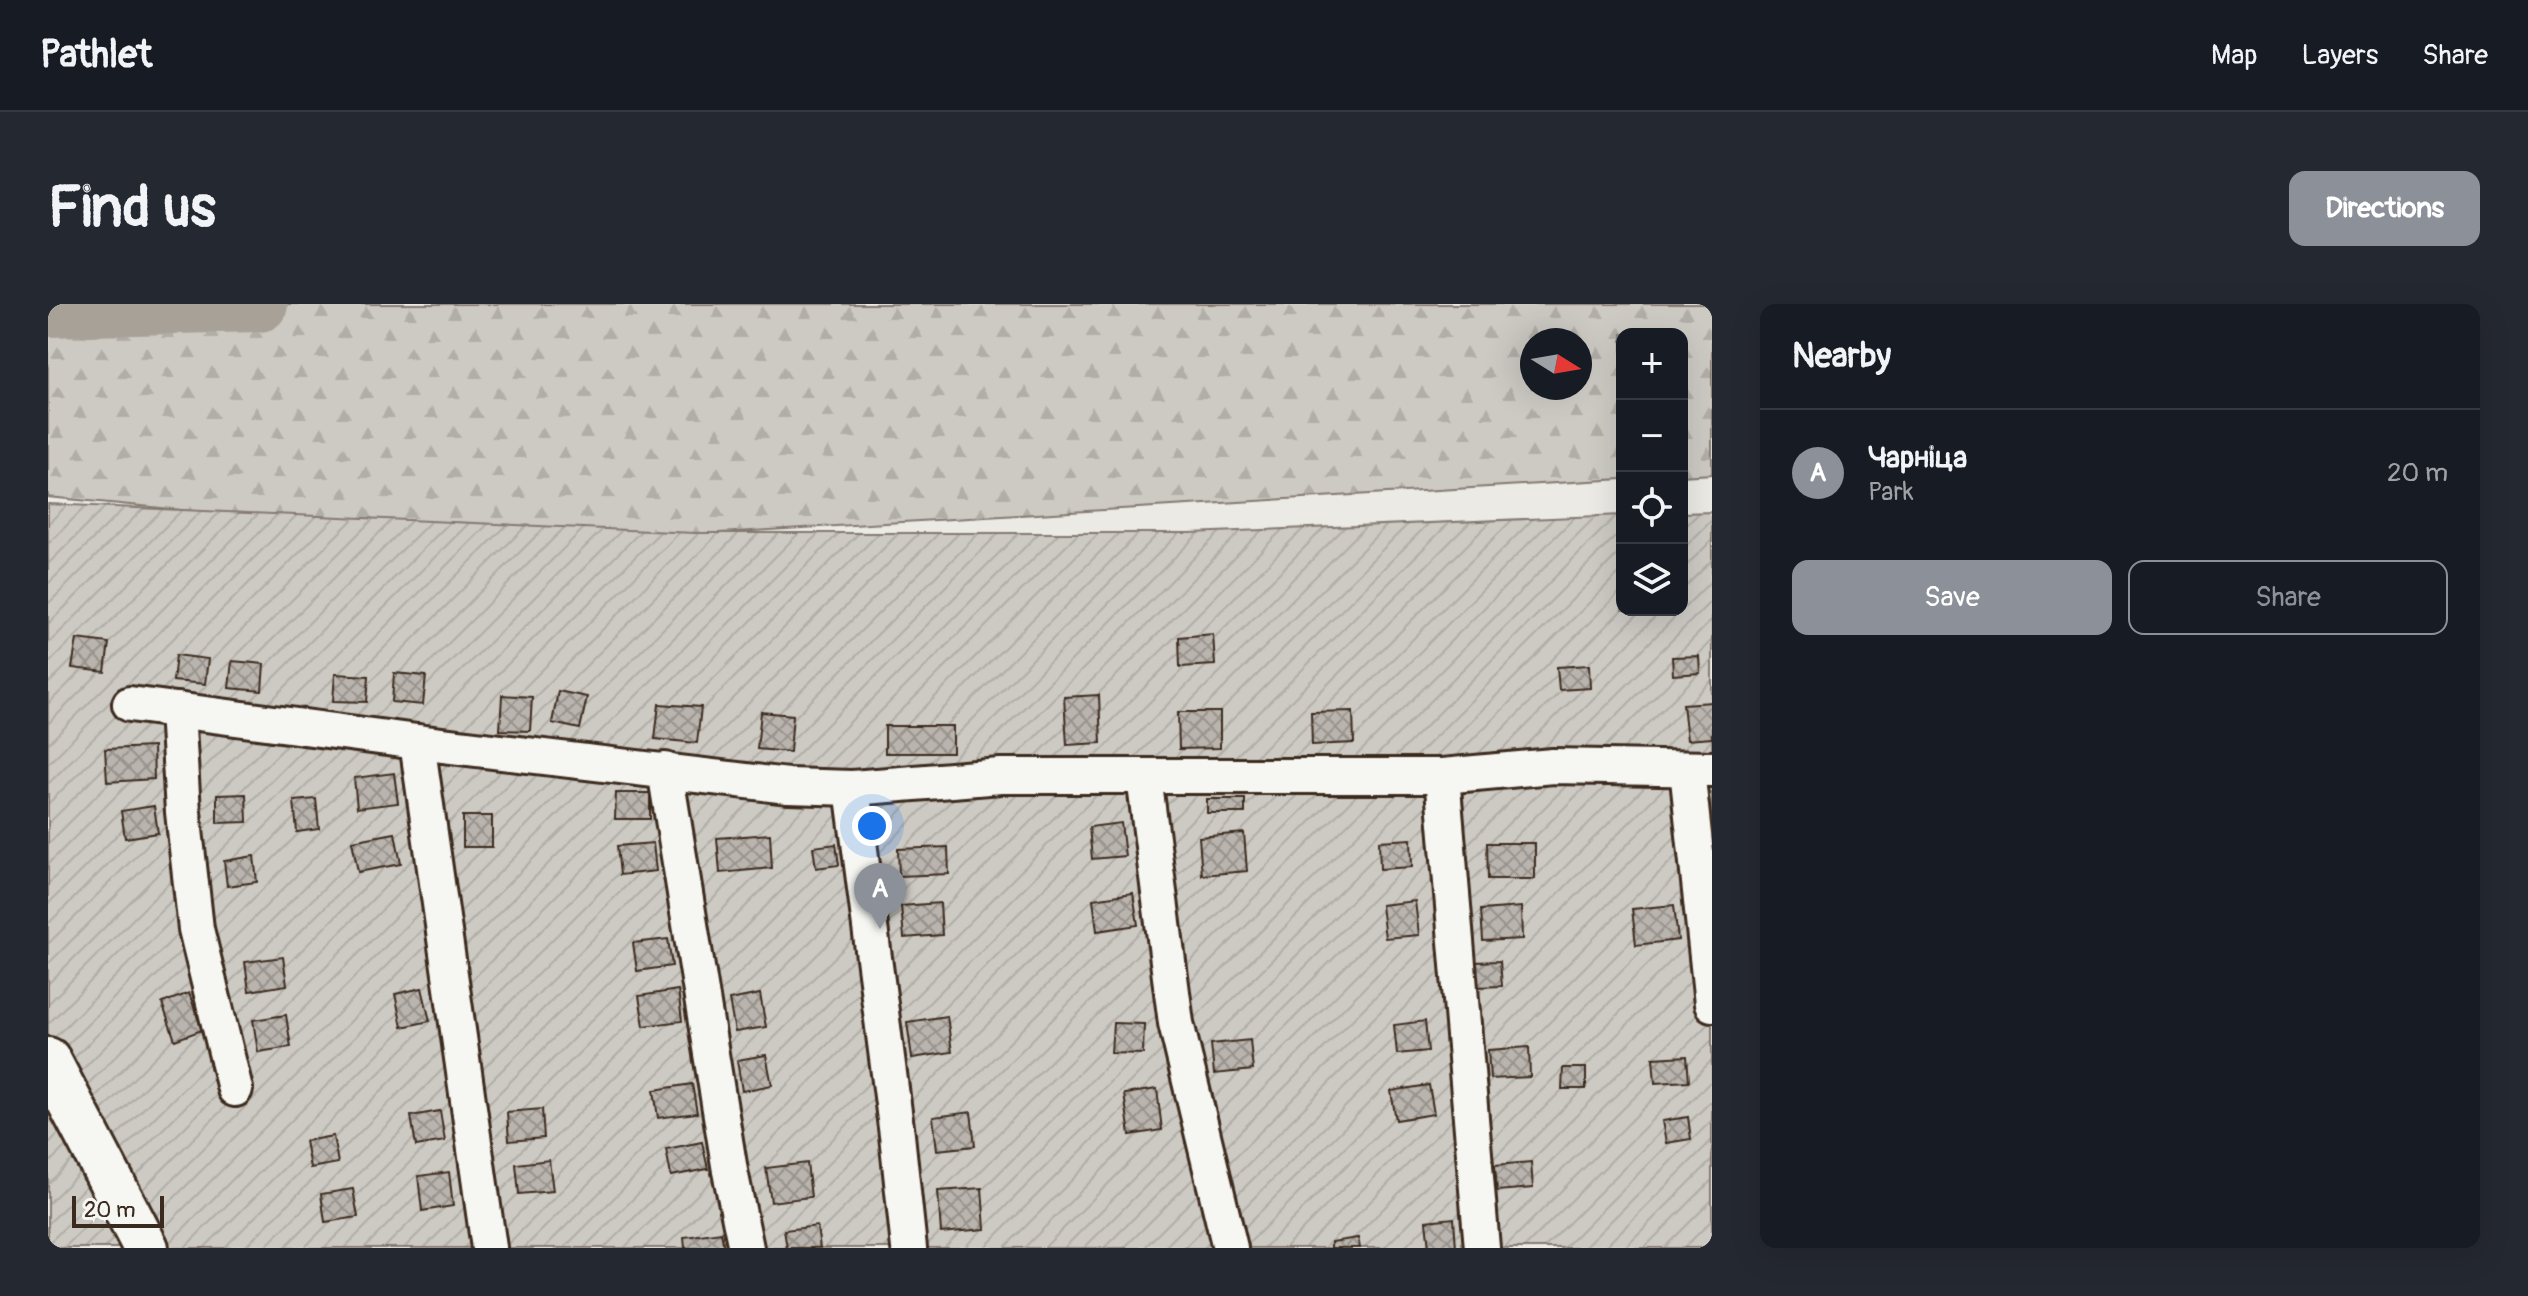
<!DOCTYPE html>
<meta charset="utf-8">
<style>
body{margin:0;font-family:Pangolin,sans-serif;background:#242831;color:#f1f3f6}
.controls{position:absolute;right:24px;top:24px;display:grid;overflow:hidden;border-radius:16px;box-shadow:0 8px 32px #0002}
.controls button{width:72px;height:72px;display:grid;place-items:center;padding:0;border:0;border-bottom:2px solid #363941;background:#171b24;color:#f1f3f6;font:40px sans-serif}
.compass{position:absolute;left:1472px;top:24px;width:72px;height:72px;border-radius:50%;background:#171b24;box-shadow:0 8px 32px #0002;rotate:101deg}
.scale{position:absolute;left:24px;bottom:20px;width:92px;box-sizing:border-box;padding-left:8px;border:4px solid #3b2a1e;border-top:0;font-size:22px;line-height:28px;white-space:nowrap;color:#3b2a1e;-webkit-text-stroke:6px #f6f6f2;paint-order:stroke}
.you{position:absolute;left:824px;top:522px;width:28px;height:28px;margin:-20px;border:6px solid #fff;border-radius:50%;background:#1a73e8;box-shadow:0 0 0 12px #1a73e833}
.badge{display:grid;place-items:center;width:52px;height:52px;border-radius:50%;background:#8c9099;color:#fff;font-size:26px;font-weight:700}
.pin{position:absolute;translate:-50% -66px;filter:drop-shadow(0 2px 4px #0008)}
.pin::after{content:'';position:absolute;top:42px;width:28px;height:24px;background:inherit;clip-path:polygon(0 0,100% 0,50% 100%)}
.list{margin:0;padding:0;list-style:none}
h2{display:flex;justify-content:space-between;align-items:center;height:104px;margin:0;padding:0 32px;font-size:34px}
h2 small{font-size:26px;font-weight:400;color:#9ea1a6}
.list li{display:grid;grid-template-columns:52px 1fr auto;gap:24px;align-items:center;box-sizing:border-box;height:128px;padding:0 32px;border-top:2px solid #363941}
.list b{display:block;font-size:30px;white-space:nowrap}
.list p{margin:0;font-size:26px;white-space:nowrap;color:#9ea1a6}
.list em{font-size:26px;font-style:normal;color:#9ea1a6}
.actions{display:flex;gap:16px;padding:24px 32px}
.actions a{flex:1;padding:18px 0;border:2px solid #8c9099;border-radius:16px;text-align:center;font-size:28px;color:#8c9099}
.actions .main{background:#8c9099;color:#fff}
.icon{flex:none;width:44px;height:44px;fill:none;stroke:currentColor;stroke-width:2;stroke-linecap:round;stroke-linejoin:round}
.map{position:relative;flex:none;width:1664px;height:944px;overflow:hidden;border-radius:16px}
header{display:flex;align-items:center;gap:48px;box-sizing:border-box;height:112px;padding:0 40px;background:#171b24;border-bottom:2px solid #363941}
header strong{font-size:38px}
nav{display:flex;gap:44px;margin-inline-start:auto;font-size:28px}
.intro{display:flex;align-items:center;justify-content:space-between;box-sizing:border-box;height:192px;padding:0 48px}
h1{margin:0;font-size:56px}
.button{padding:20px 36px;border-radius:16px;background:#8c9099;color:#fff;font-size:28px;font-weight:700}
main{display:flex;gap:48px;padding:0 48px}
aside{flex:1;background:#171b24;border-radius:16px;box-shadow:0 8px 32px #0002}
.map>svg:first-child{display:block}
.forest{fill:url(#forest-firs);stroke:#847a71;stroke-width:2;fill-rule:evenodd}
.garden{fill:url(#garden-furrows);stroke:#847a71;stroke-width:2}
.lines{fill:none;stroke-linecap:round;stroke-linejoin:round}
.river{stroke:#a8a198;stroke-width:56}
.building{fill:url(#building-cross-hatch);stroke:#3b2a1e;stroke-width:2}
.minor-casing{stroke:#3b2a1e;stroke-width:40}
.major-casing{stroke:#3b2a1e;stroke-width:50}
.minor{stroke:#f6f6f2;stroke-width:34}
.major{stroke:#f6f6f2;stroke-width:44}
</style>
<header>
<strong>Pathlet</strong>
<nav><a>Map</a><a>Layers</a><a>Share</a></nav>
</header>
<div class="intro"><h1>Find us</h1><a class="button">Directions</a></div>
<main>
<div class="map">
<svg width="1664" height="944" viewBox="0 0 1664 944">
<defs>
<pattern id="forest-firs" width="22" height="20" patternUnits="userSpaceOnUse" patternTransform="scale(2)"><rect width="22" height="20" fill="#cdcac4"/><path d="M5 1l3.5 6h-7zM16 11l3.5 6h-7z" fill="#b1aea8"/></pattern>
<pattern id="garden-furrows" width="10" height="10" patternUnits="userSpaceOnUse" patternTransform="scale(2)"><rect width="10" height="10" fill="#cdcac4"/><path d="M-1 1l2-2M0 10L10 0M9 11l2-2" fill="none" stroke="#b1aea8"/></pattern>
<pattern id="building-cross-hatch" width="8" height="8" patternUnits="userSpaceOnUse" patternTransform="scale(2)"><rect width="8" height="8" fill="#bab4ae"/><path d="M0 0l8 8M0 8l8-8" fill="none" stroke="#98938d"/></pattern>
</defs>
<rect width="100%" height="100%" fill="#ebeae5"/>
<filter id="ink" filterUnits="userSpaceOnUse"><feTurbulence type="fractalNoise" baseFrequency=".0125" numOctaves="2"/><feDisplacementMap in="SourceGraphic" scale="16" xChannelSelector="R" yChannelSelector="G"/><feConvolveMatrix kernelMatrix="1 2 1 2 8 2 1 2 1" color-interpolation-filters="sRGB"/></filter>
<g filter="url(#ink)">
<path class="forest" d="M0,0H1664V170L1634,172V30H1574V175L488,240L0,193ZM1484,36H1532V84H1484Z"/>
<path class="garden" d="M0,200L647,229H1142L1574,211V306H1634V209L1664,208V944H0Z"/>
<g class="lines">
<path class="river" d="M0,5L212,0"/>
</g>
<g class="building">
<path d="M1165,330L1167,361L1132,363L1131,333Z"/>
<path d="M29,335L61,339L57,368L24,364Z"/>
<path d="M128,351L160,355L157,380L125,377Z"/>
<path d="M1651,352L1652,369L1625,371L1624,353Z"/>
<path d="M184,357L216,360L214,387L181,384Z"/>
<path d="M1541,361L1542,384L1511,386L1509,363Z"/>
<path d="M346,369L378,372L375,401L344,398Z"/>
<path d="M287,370L321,372L319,398L285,397Z"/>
<path d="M510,387L539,393L532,425L504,419Z"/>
<path d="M454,391L484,393L482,427L452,426Z"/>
<path d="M1051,391L1053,439L1019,441L1016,393Z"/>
<path d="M1664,398V434L1639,436L1635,400Z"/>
<path d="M611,400L653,403L649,439L607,435Z"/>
<path d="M1305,407L1306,439L1264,441L1263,408Z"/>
<path d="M713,408L745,411L742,448L709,445Z"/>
<path d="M1130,408H1172V444L1131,445Z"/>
<rect x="837" y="422" width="68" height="27"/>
<path d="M105,443L106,475L59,478L57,445Z"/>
<path d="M346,469L350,499L309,504L306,474Z"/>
<path d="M568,489H602V515H567Z"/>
<path d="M198,490L199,518L169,519V491Z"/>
<path d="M268,495L271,525L249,528L246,497Z"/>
<rect x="1159" y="495" width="38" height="14"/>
<path d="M106,502L110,529L77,534L73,507Z"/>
<rect x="415" y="512" width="29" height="31"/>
<path d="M1073,519L1077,552L1044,555L1041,523Z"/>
<path d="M347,529L353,560L310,568L304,537Z"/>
<path d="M1196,529L1199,567L1154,571L1151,533Z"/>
<path d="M722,530L724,564L672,569L669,534Z"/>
<path d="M1363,535L1364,563L1332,565L1331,537Z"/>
<path d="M605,539L608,567L572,571L569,542Z"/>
<path d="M1439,539H1487V575H1440Z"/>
<path d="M788,540L791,561L768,564L765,543Z"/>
<path d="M900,543L901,570L851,572L850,545Z"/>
<path d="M206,552L209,578L179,582L176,557Z"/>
<path d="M1085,589L1090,621L1049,627L1045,595Z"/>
<path d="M1367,597L1371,631L1337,634L1333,601Z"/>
<path d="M892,599L894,631L856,634L853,602Z"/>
<path d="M1626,601L1630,636L1588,641L1584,605Z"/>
<path d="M1473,603L1474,635L1435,637L1433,606Z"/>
<path d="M620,635L624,662L589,667L585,639Z"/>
<path d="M235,653L239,681L201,687L197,658Z"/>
<path d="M1452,657L1454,682L1429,683L1427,658Z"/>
<path d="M374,684L382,717L354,723L347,690Z"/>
<path d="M630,686L634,717L596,722L591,692Z"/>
<path d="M141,689L154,726L127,736L114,699Z"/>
<path d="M712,690L718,723L687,728L681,696Z"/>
<path d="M238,711L243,743L210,748L205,716Z"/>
<path d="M899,712L904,748L864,754L859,718Z"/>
<path d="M1377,717L1380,747L1349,750L1346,721Z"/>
<path d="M1065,719L1096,720L1095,750L1063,749Z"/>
<path d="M1202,736L1205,766L1166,770L1163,740Z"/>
<path d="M1481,743L1482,773L1442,775L1440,746Z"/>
<path d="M718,751L724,781L694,787L689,756Z"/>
<path d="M1639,752L1641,777L1607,779L1605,754Z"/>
<path d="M1515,764H1538V785H1514Z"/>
<path d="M644,780L649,809L610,814L606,786Z"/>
<path d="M1381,781L1386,810L1348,816L1343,787Z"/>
<path d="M1109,785L1114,826L1082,831L1076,790Z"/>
<path d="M494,805L496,834L461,837L459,808Z"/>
<path d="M392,807L397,837L368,842L363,812Z"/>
<path d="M923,808L927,842L889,846L885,813Z"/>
<path d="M1640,813L1643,835L1618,839L1614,817Z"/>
<path d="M285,832L290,859L262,864L257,837Z"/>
<path d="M654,838L660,865L623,872L618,845Z"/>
<path d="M501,856L505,887L471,890L468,860Z"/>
<path d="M1483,858L1485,884L1449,887L1447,861Z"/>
<path d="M759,859L763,893L723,898L718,864Z"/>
<path d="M401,868L405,902L374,907L370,872Z"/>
<path d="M934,884L937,925L893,929L890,887Z"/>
<path d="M305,885L310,913L277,918L273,890Z"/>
<path d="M1406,914L1408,944H1381L1378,917Z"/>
<path d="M769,922L772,944H739L736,926Z"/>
<path d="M673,928L676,944H637L636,933Z"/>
<path d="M1310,934L1312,944H1283V938Z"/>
</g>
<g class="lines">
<defs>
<g id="minor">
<path d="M82,400L369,438L740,482L804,484L953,472H1394"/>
<path d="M129,406L135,508L148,625L187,785"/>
<path d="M369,438L441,944"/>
<path d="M1639,465L1664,700"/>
<path d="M617,466L682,867L698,944"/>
<path d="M1096,473L1128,719L1182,944"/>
<path d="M804,484L849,831L861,944"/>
<path d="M1434,944L1394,472L1505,462L1664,465"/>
</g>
<path id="major" d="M0,756L98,944"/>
</defs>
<use href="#minor" class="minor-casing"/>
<use href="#major" class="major-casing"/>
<use href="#minor" class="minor"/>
<use href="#major" class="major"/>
</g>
</g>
</svg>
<div class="controls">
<button>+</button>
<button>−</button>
<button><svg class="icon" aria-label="locate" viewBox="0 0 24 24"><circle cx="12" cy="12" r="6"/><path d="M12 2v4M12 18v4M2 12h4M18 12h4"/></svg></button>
<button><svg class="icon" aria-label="layers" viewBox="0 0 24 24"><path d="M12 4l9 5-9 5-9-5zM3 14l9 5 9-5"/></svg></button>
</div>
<svg class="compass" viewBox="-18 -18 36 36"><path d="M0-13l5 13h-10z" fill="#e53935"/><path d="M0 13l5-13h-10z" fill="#9ea1a6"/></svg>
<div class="scale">20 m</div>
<div class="you"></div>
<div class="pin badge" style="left:832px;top:625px">A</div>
</div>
<aside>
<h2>Nearby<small></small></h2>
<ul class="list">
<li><span class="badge">A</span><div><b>Чарніца</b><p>Park</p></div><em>20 m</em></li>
</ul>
<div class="actions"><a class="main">Save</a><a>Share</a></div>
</aside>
</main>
